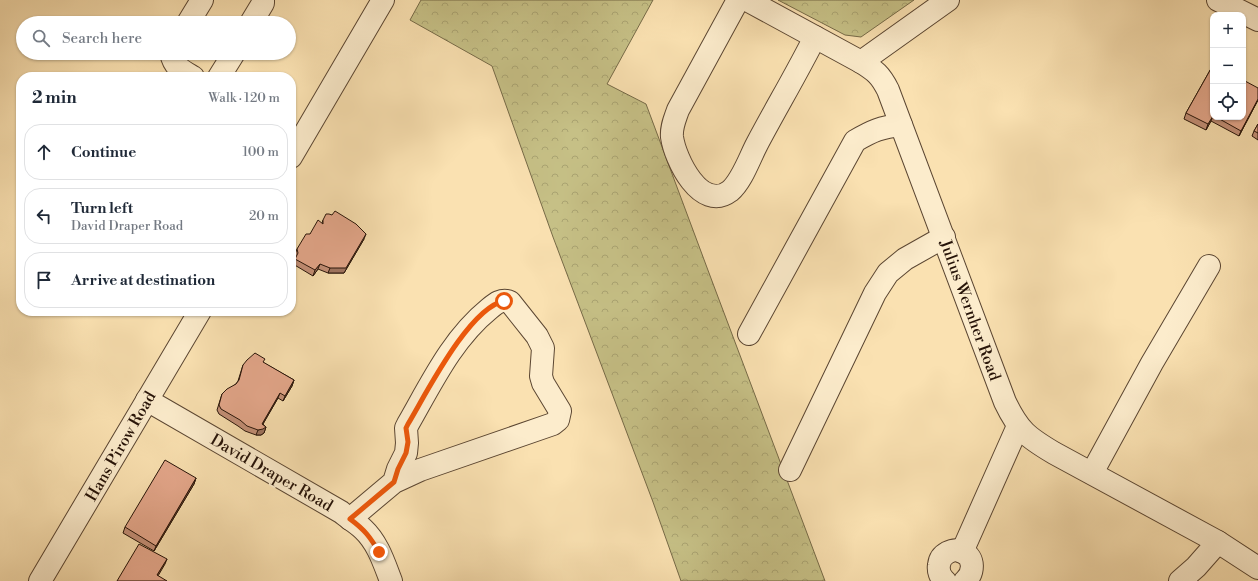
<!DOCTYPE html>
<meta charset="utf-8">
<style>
body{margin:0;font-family:"Libre Bodoni",serif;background:#f2f2f3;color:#1f2937}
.controls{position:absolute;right:12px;top:12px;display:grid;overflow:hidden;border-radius:8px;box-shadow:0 1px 3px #0004}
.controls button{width:36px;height:36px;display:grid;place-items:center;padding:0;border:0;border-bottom:1px solid #e0e1e3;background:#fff;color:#1f2937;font:20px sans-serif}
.stop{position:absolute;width:12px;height:12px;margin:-9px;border:3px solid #ea580c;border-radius:50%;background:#fff}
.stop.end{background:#ea580c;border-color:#fff;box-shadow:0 1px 4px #0008}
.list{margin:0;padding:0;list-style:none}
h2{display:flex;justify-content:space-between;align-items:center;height:52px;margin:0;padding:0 16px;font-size:17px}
h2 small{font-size:13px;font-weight:400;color:#747a83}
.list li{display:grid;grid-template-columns:26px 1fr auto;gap:12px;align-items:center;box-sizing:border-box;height:56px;margin:0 8px 8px;padding:0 8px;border:1px solid #e0e1e3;border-radius:16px}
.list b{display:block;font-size:15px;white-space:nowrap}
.list p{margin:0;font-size:13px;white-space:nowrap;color:#747a83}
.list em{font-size:13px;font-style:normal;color:#747a83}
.icon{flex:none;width:22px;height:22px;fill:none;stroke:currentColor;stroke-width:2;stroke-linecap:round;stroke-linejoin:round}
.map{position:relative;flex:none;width:1258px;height:581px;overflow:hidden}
.search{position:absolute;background:#fff;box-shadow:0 1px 3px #0004;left:16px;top:16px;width:280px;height:44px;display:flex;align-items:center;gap:10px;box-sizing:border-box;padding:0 14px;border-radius:22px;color:#747a83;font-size:15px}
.panel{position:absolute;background:#fff;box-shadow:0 1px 3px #0004;left:16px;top:72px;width:280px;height:244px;border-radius:16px}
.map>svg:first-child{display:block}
.forest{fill:url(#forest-crowns);stroke:#766a47}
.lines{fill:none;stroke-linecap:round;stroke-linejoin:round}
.minor-casing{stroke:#5b4632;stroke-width:24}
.minor{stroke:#fceccc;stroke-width:22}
.wall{fill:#c49078;stroke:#261308}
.shaded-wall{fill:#a07561;stroke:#261308}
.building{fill:#e4a78b;stroke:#261308}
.route{stroke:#ea580c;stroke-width:5}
.labels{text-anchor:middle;stroke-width:3.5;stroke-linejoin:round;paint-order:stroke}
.street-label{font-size:16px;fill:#261308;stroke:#fceccc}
</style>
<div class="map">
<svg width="1258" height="581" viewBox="0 0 1258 581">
<defs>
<pattern id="forest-crowns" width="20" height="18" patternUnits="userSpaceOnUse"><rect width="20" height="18" fill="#c6c086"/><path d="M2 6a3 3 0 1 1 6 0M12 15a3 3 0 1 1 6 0" fill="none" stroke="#aaa472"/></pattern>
</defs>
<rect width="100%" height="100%" fill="#fae1b1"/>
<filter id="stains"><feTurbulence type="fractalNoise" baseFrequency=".005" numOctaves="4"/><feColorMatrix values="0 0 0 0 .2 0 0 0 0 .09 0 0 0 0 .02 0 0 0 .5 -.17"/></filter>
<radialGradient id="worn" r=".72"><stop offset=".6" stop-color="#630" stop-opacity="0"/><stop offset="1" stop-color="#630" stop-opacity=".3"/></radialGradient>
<g class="forest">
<path d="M421,0H653L607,84L646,104L712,281L825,581H681L653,502L553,237L492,66L410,20Z"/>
<path d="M778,0H914L861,37L845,35Z"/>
</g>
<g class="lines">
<defs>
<g id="minor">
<path d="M738,0L678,110C675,119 671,127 672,137C675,159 701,213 730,191C742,181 750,157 757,144C776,108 797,73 815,37"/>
<path d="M747,0L861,62C875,71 880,74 888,90L1005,402C1019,431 1027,437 1054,453L1218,542L1258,568"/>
<path d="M1218,0L1258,20"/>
<path d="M188,23L202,0"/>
<path d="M251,23L263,3V0"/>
<path d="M171,53C174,67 181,70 193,77"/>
<path d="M861,62L948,0"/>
<path d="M219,77L234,53"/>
<path d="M291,157L383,0"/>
<path d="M749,334L855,141C872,131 881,127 901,125"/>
<path d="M147,400L341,512C348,518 357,523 363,529C378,543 384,563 391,581"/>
<path d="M790,470L875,293L888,273L905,259L944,237"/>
<path d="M1092,473L1152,363L1209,266"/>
<path d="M350,519L394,482L420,470L553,424L558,420L560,411L543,383L541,376L543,348L537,336L510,302C502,298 495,304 489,309C452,339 431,384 408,424L406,428L407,443L406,453L398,469L394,482"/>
<path d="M962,552L1018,426"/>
<path d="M40,581L200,311"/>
<path d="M945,581C940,577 938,571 939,565C940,554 953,547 963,552C975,558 974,573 965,581"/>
<path d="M1180,581L1196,567L1218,542"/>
</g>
</defs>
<use href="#minor" class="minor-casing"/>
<use href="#minor" class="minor"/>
</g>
<g class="wall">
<path d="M1213,65V117H1243L1258,88V100L1239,136L1211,121L1206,130L1184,119L1186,113Z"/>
<path d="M1258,124V140L1252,136L1254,131Z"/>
<path d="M323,220L364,239L344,273H328L318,269L313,276L293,264L296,258L295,254L297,249L310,234L322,223Z"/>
<path d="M264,363L294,380L292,386L283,401L278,398L263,424L266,427L264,433L261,435H256L245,431L238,426L219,414L217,410L222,394L236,384L238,381L243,365Z"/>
<path d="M196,478L194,484L154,551L123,533L125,527Z"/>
</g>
<g class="shaded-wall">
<path d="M1258,99V100L1239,136L1241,131Z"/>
<path d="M1213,116L1211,121L1206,130L1208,124Z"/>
<path d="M366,234L364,239L344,273H328L330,268Z"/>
<path d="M320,264L318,269L313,276L315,270Z"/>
<path d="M294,380L292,386L283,401L285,396Z"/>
<path d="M280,393L278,398L260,429L262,424Z"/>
<path d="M266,427L264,433L261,435H256L258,430Z"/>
<path d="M196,478L194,484L154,551L156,546Z"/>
<path d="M167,559L165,564L155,581L157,575Z"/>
</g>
<g class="building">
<path d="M1213,65V116L1208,124L1186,113Z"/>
<path d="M1245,81L1258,88V99L1241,131L1216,117H1243V85Z"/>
<path d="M1258,124V133L1254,131Z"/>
<path d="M335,211L356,224L366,234L346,268H330L320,264L315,270L295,259L298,253L297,249L306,234H310L318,220L323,224V220L326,214H329L332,215Z"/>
<path d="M255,353L265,359L263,362L294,380L285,396L280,393L262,424L266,427L263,429L258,430L247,426L240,420L221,409L219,405L222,394L227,389L236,384L239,380L243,365L247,360Z"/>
<path d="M165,460L196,478L156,546L125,527Z"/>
<path d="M139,544L167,559L157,575L167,581H117Z"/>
</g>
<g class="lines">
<path class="route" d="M379,552C370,537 365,530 350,519L394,482L398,469L406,453L408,442L406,428L408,424C426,394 469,308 504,301"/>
</g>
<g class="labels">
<g class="street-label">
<text transform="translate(971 310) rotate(70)" y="6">Julius Wernher Road</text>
<text transform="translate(120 446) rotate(-60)" y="6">Hans Pirow Road</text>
<text transform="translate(272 472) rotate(30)" y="6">David Draper Road</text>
</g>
</g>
<rect width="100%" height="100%" filter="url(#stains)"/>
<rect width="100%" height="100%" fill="url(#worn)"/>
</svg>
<div class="controls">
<button>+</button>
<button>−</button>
<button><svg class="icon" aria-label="locate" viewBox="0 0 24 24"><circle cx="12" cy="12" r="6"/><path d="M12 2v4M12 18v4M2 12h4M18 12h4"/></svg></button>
</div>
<div class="stop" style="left:504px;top:301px"></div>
<div class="stop end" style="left:379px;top:552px"></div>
<div class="search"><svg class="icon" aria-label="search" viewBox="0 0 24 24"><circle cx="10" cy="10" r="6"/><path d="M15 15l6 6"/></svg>Search here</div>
<section class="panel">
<h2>2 min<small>Walk · 120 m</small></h2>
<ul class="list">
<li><svg class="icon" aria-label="ahead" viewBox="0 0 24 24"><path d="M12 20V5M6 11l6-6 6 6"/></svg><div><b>Continue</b></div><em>100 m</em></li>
<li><svg class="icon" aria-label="left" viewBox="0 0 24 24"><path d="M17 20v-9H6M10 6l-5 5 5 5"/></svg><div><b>Turn left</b><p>David Draper Road</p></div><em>20 m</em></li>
<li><svg class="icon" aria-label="arrive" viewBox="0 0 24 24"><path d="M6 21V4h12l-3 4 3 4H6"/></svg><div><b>Arrive at destination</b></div></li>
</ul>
</section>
</div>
